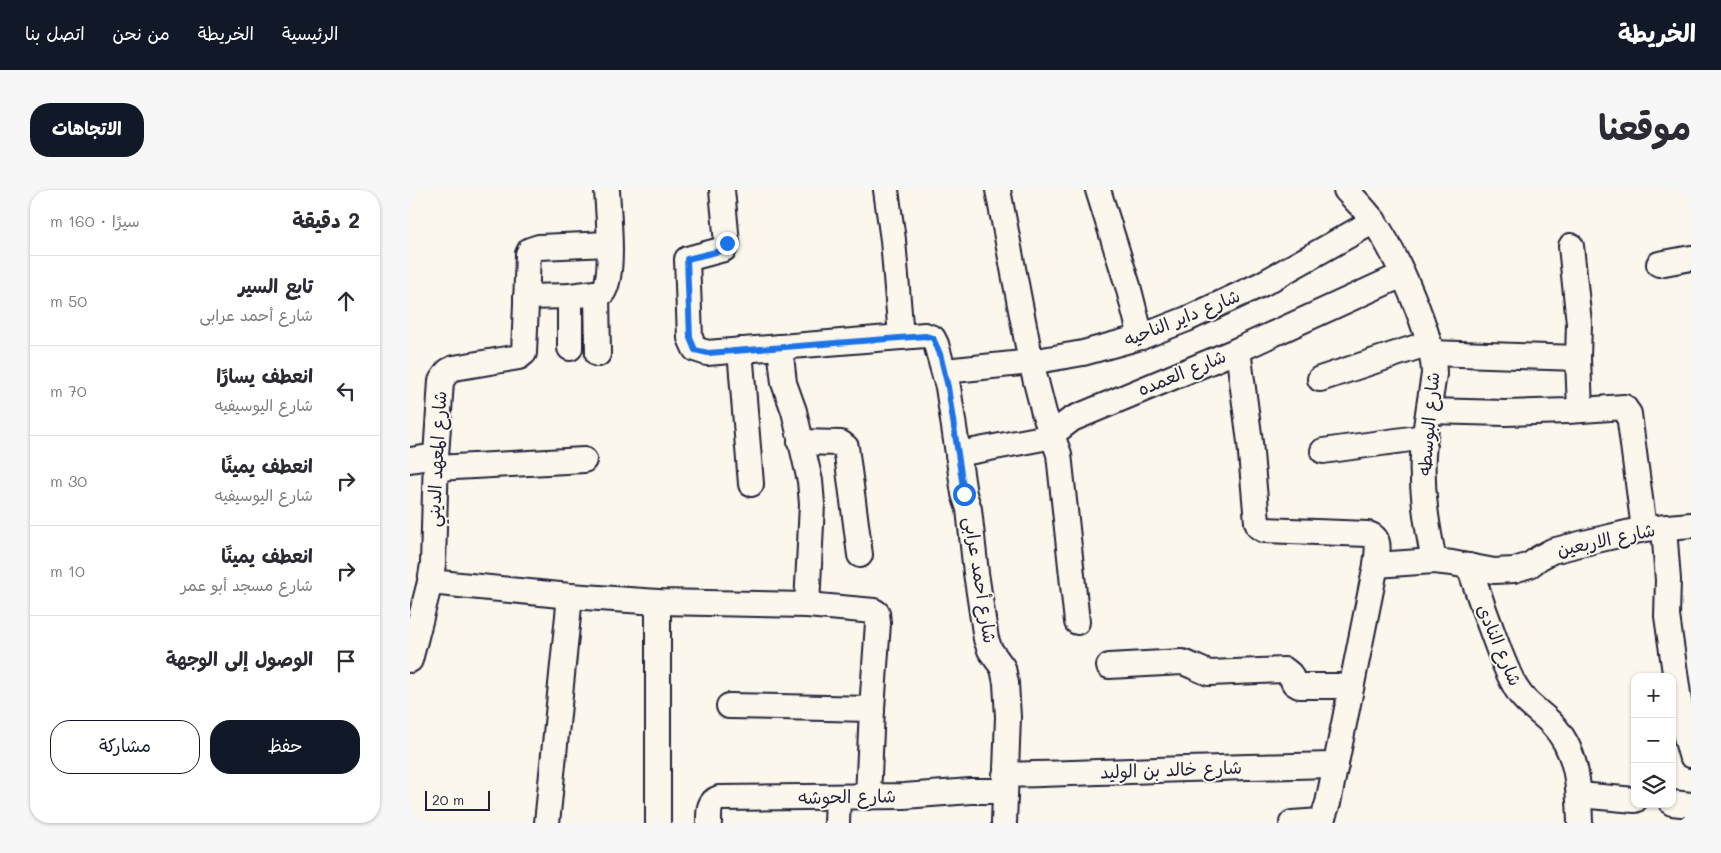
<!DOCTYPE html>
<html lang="ar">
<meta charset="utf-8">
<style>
body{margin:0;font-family:Mali,"Playpen Sans Arabic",sans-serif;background:#f7f7f7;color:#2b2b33;direction:rtl}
.controls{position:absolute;right:15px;bottom:15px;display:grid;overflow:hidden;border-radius:10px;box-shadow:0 1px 4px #0004}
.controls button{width:45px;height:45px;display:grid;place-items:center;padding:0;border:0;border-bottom:1px solid #e1e1e2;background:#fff;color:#2b2b33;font:25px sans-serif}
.scale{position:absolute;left:15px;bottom:12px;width:65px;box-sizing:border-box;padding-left:5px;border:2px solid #22223b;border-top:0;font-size:14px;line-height:18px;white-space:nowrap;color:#22223b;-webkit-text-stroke:4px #fbf7ec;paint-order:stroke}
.stop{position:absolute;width:15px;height:15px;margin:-11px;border:4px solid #1a73e8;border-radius:50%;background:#fff}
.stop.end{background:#1a73e8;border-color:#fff;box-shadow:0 1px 5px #0008}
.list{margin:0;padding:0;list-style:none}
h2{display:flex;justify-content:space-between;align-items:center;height:65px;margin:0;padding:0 20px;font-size:21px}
h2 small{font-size:16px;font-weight:400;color:#7c7c81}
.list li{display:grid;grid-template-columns:32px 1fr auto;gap:15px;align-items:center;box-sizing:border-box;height:90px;padding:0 20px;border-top:1px solid #e1e1e2}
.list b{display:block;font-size:19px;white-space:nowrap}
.list p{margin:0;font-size:16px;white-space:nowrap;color:#7c7c81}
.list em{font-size:16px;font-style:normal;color:#7c7c81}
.actions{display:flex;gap:10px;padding:15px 20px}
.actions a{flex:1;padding:11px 0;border:1px solid #111827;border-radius:20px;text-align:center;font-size:18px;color:#111827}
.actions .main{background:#111827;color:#fff}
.icon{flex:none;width:28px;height:28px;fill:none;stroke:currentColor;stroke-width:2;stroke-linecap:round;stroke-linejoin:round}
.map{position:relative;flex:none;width:1281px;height:633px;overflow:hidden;direction:ltr;border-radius:20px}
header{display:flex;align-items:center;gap:30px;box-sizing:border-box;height:70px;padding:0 25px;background:#111827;color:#fff}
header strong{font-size:24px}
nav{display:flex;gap:28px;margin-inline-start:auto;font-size:18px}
.intro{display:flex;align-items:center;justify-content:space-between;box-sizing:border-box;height:120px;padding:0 30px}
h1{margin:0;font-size:35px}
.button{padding:12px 22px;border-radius:20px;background:#111827;color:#fff;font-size:18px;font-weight:700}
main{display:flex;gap:30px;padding:0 30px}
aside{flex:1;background:#fff;border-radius:20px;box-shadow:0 1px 4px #0004}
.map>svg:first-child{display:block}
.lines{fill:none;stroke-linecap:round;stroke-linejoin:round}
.street-casing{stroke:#22223b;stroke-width:28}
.street{stroke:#fbf7ec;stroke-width:24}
.route{stroke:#1a73e8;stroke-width:6}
.labels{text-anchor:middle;stroke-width:4;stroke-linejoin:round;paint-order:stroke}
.street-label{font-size:18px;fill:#22223b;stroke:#fbf7ec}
</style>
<header>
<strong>الخريطة</strong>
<nav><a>الرئيسية</a><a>الخريطة</a><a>من نحن</a><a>اتصل بنا</a></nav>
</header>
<div class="intro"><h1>موقعنا</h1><a class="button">الاتجاهات</a></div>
<main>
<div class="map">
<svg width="1281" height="633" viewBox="0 0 1281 633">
<rect width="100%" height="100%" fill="#fbf7ec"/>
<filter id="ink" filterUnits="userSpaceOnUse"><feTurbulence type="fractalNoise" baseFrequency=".02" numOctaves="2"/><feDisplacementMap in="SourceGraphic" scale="10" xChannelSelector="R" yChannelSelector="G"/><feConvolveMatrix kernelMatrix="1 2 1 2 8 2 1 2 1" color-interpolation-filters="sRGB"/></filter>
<g filter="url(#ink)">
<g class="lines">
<defs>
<g id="street">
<path d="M312,0L317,53L314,59L277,69L280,148L285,159L297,163L515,145L523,148L526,154L538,197L554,304L559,319L566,383L576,449L580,460L593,478L596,493L598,527L594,633"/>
<path d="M476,0L483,50L491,147"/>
<path d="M588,0L621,172L634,223L649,264L667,432"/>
<path d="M688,0L718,96L731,147"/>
<path d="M936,0C945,10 956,20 964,32C986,63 1024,147 1024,184C1020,211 1015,238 1013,265C1011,301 1017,336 1024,371"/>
<path d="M1161,56L1169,133L1168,168L1170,220"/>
<path d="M1249,74L1281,68"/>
<path d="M187,104L188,164"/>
<path d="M160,106V158"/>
<path d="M116,107L160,106L193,102C205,85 198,22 197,0"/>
<path d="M370,157L374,193L384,221L400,291L402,314L397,415"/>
<path d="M330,160L341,294"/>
<path d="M828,160L840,252L847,332L849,337L854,340L958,344C972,348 967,363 966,375L918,613L911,633"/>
<path d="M1021,163L1168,168"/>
<path d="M535,181L621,172L673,163L731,147L777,129L852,94L964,31"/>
<path d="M910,189L1019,153"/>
<path d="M1019,221L1095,223L1158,221L1214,217L1219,224L1234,339"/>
<path d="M390,252L431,253L436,257L450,365"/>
<path d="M913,261L1015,247"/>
<path d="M548,264L633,248L641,245L662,229L828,160L992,85"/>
<path d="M0,270L26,266"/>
<path d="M26,278L174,270"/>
<path d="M1254,338L1258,390L1257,426L1272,532L1281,565"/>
<path d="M966,375L1024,371L1042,373L1084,381L1104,380L1120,375L1129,368L1142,361L1174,353L1234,339L1281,335"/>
<path d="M1059,376C1069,406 1079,434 1090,463C1096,477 1101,492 1110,504C1118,515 1131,523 1141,533C1168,560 1169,597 1170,633"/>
<path d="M20,392L160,406L248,412L397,415L464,421L467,423L468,433L462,519L458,607"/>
<path d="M248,412V633"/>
<path d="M0,470L20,392L23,374L26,266L31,191L38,181L44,178L109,167L114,163L118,64L120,60L129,57L199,54"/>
<path d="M699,476L772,472C782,475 790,480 799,483L875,480L880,484L884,493L889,496H941"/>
<path d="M319,516L462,519"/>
<path d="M595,585C705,582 816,577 926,575"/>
<path d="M1169,605L1225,610"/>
<path d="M1262,613L1281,615"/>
<path d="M137,633L160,406"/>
<path d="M299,633C299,622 298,612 309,608L494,606L561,601H595"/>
<path d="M427,633L428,607"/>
<path d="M882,633L911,631"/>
</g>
</defs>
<use href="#street" class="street-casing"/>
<use href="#street" class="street"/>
</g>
</g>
<g class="lines" filter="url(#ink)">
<path class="route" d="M317,53L314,59L310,61L277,69L280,148L285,160L298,163L515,146L523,148L530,164L538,197L554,304"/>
</g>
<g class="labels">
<g class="street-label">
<text transform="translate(772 128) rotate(-22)" y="6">شارع داير الناحيه</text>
<text transform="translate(772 183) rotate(-22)" y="6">شارع العمده</text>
<text transform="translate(1019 234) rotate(-85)" y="6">شارع البوسطه</text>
<text transform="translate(27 269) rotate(-87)" y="6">شارع المعهد الديني</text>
<text transform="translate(1196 350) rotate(-12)" y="6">شارع الاربعين</text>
<text transform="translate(570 390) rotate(81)" y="6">شارع أحمد عرابى</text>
<text transform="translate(1089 455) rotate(67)" y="6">شارع النادى</text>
<text transform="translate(761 580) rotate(-2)" y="6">شارع خالد بن الوليد</text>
<text transform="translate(437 607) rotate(-1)" y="6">شارع الحوشه</text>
</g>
</g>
</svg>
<div class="controls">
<button>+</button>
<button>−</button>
<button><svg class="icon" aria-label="layers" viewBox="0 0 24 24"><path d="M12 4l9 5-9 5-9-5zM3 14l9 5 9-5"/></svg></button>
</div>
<div class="scale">20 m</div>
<div class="stop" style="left:554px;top:304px"></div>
<div class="stop end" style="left:317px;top:53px"></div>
</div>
<aside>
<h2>2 دقيقة<small>سيرًا · 160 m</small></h2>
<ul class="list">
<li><svg class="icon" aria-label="ahead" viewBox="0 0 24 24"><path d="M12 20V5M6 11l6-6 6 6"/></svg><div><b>تابع السير</b><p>شارع أحمد عرابى</p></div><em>50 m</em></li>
<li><svg class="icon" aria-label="left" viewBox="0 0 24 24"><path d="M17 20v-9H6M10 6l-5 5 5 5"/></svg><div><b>انعطف يسارًا</b><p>شارع اليوسيفيه</p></div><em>70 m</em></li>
<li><svg class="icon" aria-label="right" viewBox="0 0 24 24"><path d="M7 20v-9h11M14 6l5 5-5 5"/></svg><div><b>انعطف يمينًا</b><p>شارع اليوسيفيه</p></div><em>30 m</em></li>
<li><svg class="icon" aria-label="right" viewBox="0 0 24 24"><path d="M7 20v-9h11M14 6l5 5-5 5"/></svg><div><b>انعطف يمينًا</b><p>شارع مسجد أبو عمر</p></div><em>10 m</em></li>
<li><svg class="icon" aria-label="arrive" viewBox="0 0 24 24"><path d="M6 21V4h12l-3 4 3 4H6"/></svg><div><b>الوصول إلى الوجهة</b></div></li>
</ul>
<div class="actions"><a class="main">حفظ</a><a>مشاركة</a></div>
</aside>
</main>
